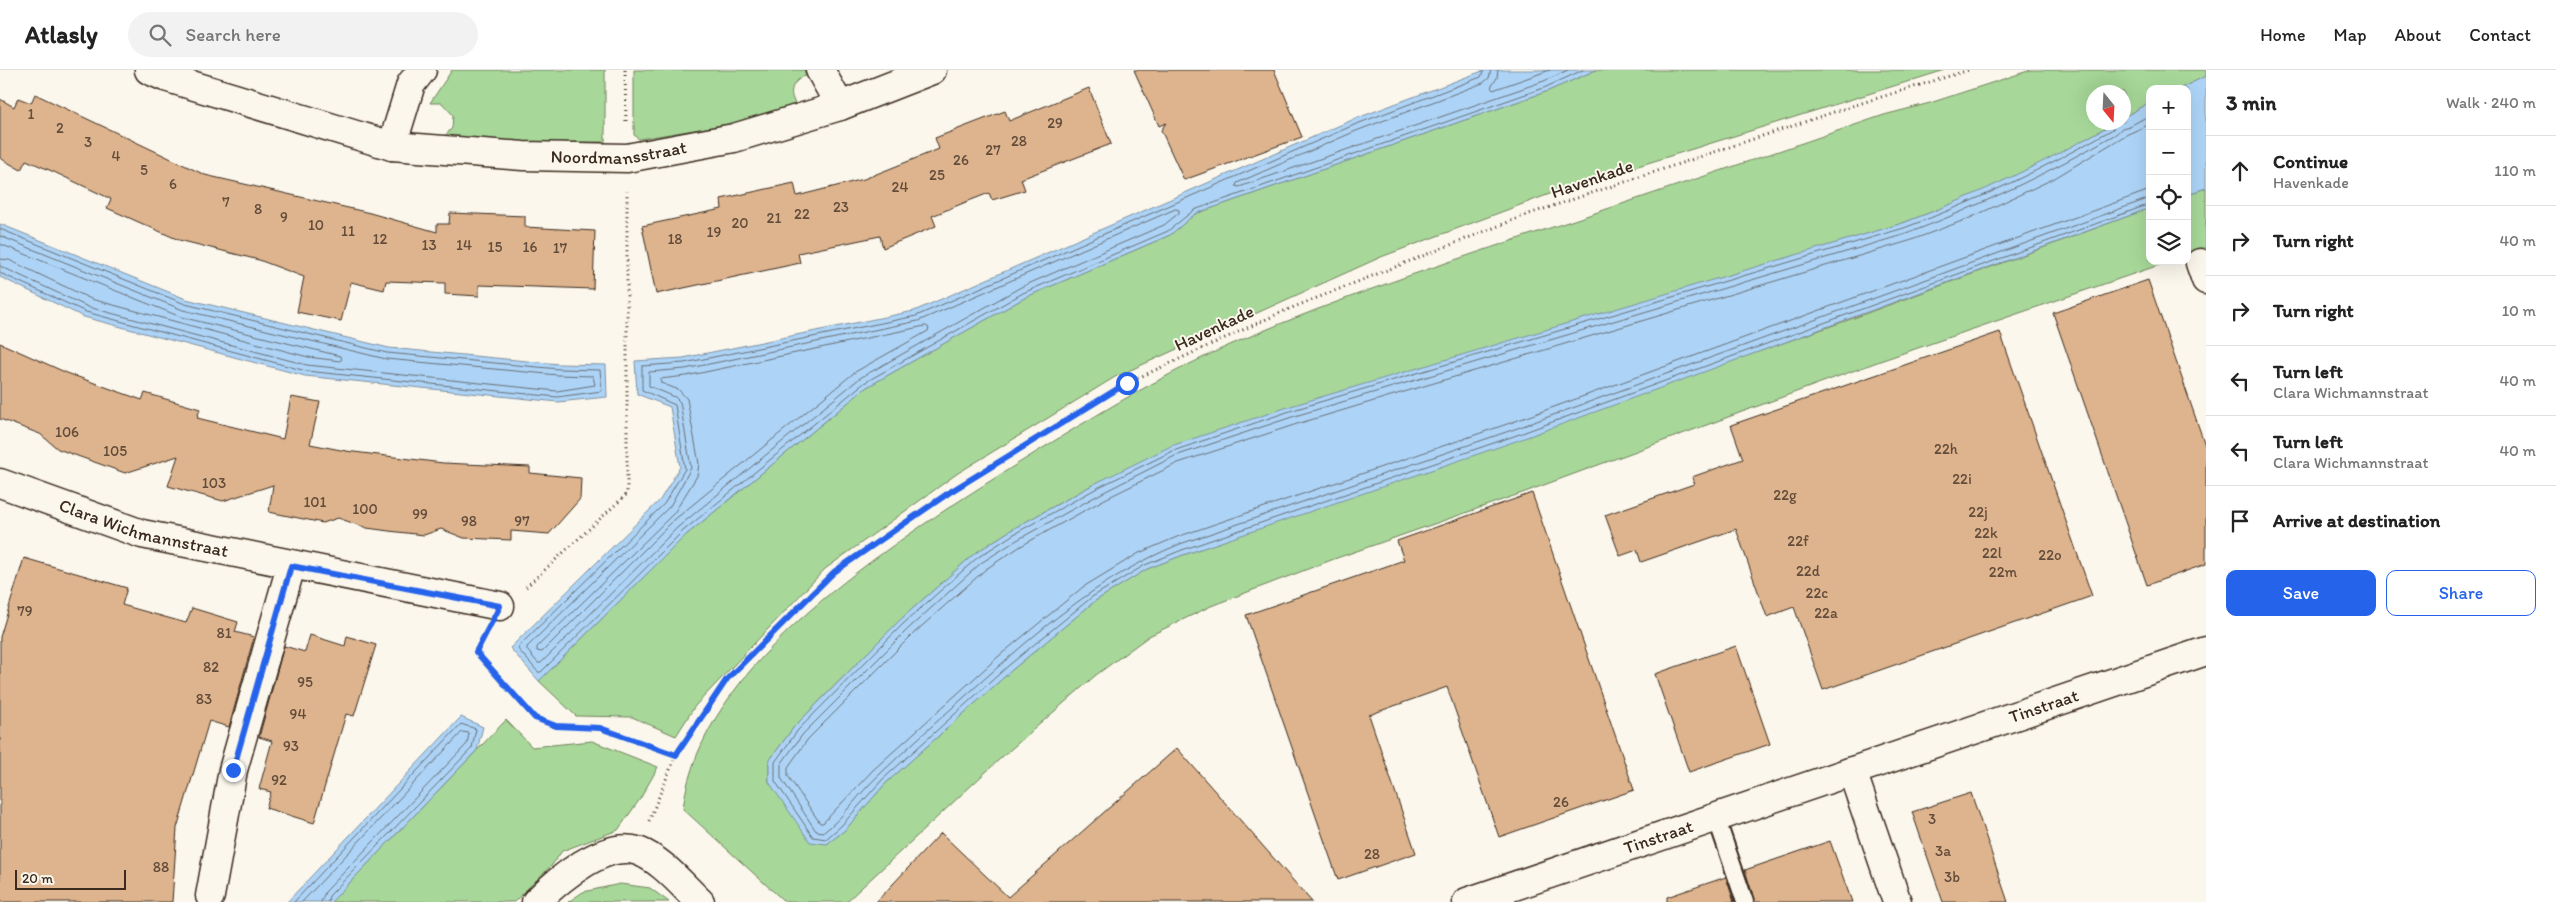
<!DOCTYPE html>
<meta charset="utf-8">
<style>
body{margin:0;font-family:Itim,sans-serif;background:#f2f2f2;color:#222}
.controls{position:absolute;right:15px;top:15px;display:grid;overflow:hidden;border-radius:10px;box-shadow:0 5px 20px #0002}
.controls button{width:45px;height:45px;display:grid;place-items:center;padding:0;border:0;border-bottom:1px solid #e0e0e0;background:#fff;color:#222;font:25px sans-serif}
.compass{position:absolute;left:2086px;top:15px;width:45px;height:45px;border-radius:50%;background:#fff;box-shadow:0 5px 20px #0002;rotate:162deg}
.scale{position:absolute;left:15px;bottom:12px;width:111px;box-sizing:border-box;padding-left:5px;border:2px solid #3b2a1e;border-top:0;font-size:14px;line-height:18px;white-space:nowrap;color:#3b2a1e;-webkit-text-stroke:4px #fbf7ec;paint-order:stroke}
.stop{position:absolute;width:15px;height:15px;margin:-11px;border:4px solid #2563eb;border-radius:50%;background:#fff}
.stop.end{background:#2563eb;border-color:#fff;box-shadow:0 1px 5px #0008}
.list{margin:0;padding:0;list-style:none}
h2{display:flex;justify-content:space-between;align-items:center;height:65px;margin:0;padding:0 20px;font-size:21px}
h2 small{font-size:16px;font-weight:400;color:#767676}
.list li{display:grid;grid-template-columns:32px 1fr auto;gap:15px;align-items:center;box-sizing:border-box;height:70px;padding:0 20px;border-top:1px solid #e0e0e0}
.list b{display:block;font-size:19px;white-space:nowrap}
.list p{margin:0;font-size:16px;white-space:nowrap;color:#767676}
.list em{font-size:16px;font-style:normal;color:#767676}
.actions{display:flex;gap:10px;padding:15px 20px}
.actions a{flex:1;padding:11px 0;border:1px solid #2563eb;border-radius:10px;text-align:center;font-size:18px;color:#2563eb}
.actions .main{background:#2563eb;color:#fff}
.icon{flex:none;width:28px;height:28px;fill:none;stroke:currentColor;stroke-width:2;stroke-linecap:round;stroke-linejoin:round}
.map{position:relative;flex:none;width:2206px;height:832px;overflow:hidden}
header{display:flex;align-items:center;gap:30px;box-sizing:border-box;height:70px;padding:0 25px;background:#fff;border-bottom:1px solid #e0e0e0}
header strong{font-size:24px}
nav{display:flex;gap:28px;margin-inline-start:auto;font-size:18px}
.search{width:350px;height:45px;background:#f2f2f2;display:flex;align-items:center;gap:12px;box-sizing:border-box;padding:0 18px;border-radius:28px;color:#767676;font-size:19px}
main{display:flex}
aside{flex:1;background:#fff}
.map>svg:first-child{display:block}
.green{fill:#a7d899;stroke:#71815c}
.water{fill:#add4f7;stroke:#7f90a0}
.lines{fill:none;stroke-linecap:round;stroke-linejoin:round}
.shore{stroke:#696e75;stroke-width:1}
.building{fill:#ddb48e;stroke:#3b2a1e}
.lane-casing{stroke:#3b2a1e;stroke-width:20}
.street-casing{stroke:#3b2a1e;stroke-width:31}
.path{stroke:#3b2a1e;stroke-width:3;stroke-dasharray:1 4;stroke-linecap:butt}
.lane{stroke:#fbf7ec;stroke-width:16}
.street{stroke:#fbf7ec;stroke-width:28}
.route{stroke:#2563eb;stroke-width:6}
.labels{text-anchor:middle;stroke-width:4;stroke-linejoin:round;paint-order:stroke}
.number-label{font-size:15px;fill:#644c3a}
.street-label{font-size:18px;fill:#3b2a1e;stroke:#fbf7ec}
</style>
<header>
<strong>Atlasly</strong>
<div class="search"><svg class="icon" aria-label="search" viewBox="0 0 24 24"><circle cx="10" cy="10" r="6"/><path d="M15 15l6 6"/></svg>Search here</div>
<nav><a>Home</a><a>Map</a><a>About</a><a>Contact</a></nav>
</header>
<main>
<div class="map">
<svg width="2206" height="832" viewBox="0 0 2206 832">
<rect width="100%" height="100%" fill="#fbf7ec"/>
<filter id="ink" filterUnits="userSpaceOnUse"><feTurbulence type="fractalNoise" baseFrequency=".02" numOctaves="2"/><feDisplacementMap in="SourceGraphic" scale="10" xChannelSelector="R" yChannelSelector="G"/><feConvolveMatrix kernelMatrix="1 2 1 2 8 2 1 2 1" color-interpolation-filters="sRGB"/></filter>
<g filter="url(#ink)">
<g class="green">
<path d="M452,0H605V72L516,73L444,67L452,58L453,45L442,33H430Z"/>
<path d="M634,0H806L810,5C792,8 785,24 799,38L731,54L639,69L634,65Z"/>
<path d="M1596,0H1945L1555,122L1381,187L1115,307L958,403L825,499L695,636L676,666L632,647L576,646L539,611L686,465L867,317L1026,227L1170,165L1195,144L1548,21Z"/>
<path d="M2031,0H2206V6L2179,19H2150V32L2124,47V22H2094V52L2114,53L2045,92L1963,130L1903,153L1667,225L1096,413L1011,460L974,484L900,550L794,657L769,691V712L827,774L845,760L885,714L1012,600L1095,531L1147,499L1183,485L1851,249L2150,138V191H2171L1880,291L1525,422L1334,489L1211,536L1149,566L1096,605L1002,687L846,832H785L683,739C699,593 893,473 1006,401C1081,354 1158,306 1239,271C1349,224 1463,187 1577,149C1679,115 1782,80 1884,45L1930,33Z"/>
<path d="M2206,118V177L2187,185V124Z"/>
<path d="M506,650L532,677L592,671L658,697L640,729L618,760L562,781L552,795L514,832H331Z"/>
<path d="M620,814L650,818L669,832H568L583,822Z"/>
</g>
<g class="water">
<path d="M1485,0H1596L1548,21L1195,144L1170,165L1026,227L867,317L686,465L539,611L510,578L660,430L680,397L670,337L637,324L635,291L683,288L914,241L1352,50Z"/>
<path d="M2206,6V118L2187,124V19H2179Z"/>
<path d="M2150,32V138L1516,371L1183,485L1147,499L1095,531L1012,600L885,714L845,760L827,774L810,772L769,712V691L794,657L900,550L974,484L1011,460L1096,413L1171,376L1291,336L1903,153C1978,125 2044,93 2114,53L2124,52V47Z"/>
<path d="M0,154L186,229L389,278L559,294L606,295L607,327L558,332L305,306L84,247L0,207Z"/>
<path d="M461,647L483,657L477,680L331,832H287Z"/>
</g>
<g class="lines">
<g class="shore">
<path d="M1484,0L1481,7L1354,55L916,246L684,293L642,296V320L675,335L685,399L664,434L519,576L518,579L538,602H541L683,461L864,313L1023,223L1168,161L1194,140L1546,17L1583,0"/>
<path d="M1491,0L1489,8L1483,13L1356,61L1237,113L1236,116L1239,117L1544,11L1568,0"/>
<path d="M1498,0L1497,8L1491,17L1493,20L1550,0"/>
<path d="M2150,45L2130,56L2122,58L2116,64C2048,103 1980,136 1906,164L1295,346L1175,386L1102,423L1017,470L981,493L908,559L803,664L781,694V708L816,761L824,762C845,746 859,723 879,705C909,676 940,649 971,621C1037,562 1097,508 1180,474L1512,360L2150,128"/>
<path d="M2115,52L2113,59C2045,98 1977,131 1904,158L1293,340L1173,381L1099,417L1014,464L977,488L903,554L798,660L775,692V711L813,767L826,769L841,756L882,710L1008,596L1092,527L1145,495L1182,480L1514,366L2150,134"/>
<path d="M2150,54L2126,65L2053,109L1970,148L1909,171L1297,354L1178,393L1105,429L1021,476L986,499L913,564L808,669L788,697V706L820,753H823L873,700L999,586L1083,517L1139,483L1177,467L1510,353L2150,120"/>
<path d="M1176,139L1179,140V143L1164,155L1021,217L860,308L678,457L541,593H538L527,580V577L670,436L691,398L680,332L675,327L649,316V302L685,299L918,251Z"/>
<path d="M0,159L185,234L387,283L559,299L600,300L602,321L557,327L306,301L86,242L0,203"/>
<path d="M0,166L183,240L386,289L558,305L593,306L595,315L557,321L307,295L88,237L0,196"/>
<path d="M0,174L181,247L340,286L342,289L340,291L308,287L91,229L9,190L0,189"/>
<path d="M926,256L929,258L928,261L855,302L674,450L542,582L537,581V577L674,443L697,406L699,394L687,329L679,320L661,313L660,309L686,306Z"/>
<path d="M294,832L461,654L476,659L472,678L329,826L328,832"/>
<path d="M302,832L462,662L469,663L467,674L325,822L321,832"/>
</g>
</g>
<g class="building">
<path d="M1134,0H1274L1302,67L1184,110L1161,60L1166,53L1159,56Z"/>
<path d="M1089,18L1111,74L1021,109L1025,120L992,130L989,123L961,134L932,146L936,156L883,178L880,166L827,177L798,183L800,193L656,224L642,156L722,139L721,129L794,113L797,126L864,109L939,79L935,68L1005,41L1009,51Z"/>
<path d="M35,24L205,105L370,143L437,162V154H449L450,143L525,146V157L595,161L593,219L479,215V226L445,224V213L386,211L384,220L351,212L341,251L297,242L304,207L259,190L179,170L107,138L111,129L54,102L26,90L21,100L0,88V29L14,37L18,28L31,33Z"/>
<path d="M2148,210L2206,378V494L2147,515L2053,243Z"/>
<path d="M2000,262L2092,526L1823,620L1794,537L1767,547L1736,459L1641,492L1637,480L1620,486L1605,445L1694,414L1692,407L1743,389L1731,355Z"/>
<path d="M0,273L67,303L111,319L142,330L145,323L200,339L197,348L283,369L291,327L320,332L310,374L346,381L443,393L530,397V403L581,408L580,429L549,464L511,461V470L464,468L441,459L424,465L389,461L367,458L338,448L323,453L269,442L273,415L223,431L168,416L178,386L125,403L58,379L40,364L0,349Z"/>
<path d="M1532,423L1634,720L1499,767L1447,617L1369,645L1416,783L1338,810L1246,545L1404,490L1397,471Z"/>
<path d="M24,488L127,518L122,535L186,553L192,538L238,552L235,562L254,567L229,657L209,651L177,758L172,832H0V567Z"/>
<path d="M310,565L345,576L347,566L376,575L354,646L346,644L314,753L266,738L271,722L259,719L272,671L259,667L284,576L305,582Z"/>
<path d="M1736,576L1770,674L1689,702L1655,604Z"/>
<path d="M1177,678L1312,832H876L941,763L1008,827Z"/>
<path d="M1971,723L2008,832H1943L1912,742Z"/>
<path d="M1830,771L1852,832H1755L1745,800Z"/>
<path d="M1726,807L1734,832H1667V827Z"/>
</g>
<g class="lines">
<defs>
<path id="lane" d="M1716,747L1745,832"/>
<g id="street">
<path id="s1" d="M149,0L165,7L392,76L523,86L627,88L734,68L840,36L932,0"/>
<path d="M820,0L840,36"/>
<path d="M392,76L411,14L422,0"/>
<path d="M2200,193L2206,210"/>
<path id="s2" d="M0,413L142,464L500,536"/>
<path d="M1852,701L1897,832"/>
<path d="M210,826L233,700L291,496"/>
<path d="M536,832C557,811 604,770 638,781C662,790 682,815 700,832"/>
<path id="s3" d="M1467,832L2206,581"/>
</g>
</defs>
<use href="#lane" class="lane-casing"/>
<use href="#street" class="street-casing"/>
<g class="path">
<path d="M625,0L626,54"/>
<path d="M526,517L627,424V121"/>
<path d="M484,566L476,581L535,648L556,656L599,658L676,685"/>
<path d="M649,751L676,685L727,609L834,502L950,422L1127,313L1284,241L1526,145L1852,36L1969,0"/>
</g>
<use href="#lane" class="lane"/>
<use href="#street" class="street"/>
</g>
</g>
<g class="lines" filter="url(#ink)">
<path class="route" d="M233,700L291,496L500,536L476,582L535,648L556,656L600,658L676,685L727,609L834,502L950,422L1127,313"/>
</g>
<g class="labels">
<g class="number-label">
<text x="31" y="49">1</text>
<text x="1055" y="58">29</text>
<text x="60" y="63">2</text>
<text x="1019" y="76">28</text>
<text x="88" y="77">3</text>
<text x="993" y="85">27</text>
<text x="116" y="91">4</text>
<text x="961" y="95">26</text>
<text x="144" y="105">5</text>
<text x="937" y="110">25</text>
<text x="173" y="119">6</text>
<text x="900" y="122">24</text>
<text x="226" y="137">7</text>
<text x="841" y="142">23</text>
<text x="258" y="144">8</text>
<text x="802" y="149">22</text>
<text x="284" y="152">9</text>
<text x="774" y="153">21</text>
<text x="740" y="158">20</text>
<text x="316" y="160">10</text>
<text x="348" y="166">11</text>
<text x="714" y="167">19</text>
<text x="380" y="174">12</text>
<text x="675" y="174">18</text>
<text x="429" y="180">13</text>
<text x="464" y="180">14</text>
<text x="495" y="182">15</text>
<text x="530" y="182">16</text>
<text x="560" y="183">17</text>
<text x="67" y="367">106</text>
<text x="1946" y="384">22h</text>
<text x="115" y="386">105</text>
<text x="1962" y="414">22i</text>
<text x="214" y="418">103</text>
<text x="1785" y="430">22g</text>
<text x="315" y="437">101</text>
<text x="365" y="444">100</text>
<text x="1978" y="447">22j</text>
<text x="420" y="449">99</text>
<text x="469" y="456">98</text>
<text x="522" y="456">97</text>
<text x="1986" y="468">22k</text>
<text x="1798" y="476">22f</text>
<text x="1992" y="488">22l</text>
<text x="2050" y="490">22o</text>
<text x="1808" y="506">22d</text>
<text x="2003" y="507">22m</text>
<text x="1817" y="528">22c</text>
<text x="25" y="546">79</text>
<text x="1826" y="548">22a</text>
<text x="224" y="568">81</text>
<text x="211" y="602">82</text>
<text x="305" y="617">95</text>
<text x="204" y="634">83</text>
<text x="298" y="649">94</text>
<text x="291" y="681">93</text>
<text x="279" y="715">92</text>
<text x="1561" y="737">26</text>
<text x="1932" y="754">3</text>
<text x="1943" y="786">3a</text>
<text x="1372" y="789">28</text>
<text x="161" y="802">88</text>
<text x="1952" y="812">3b</text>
</g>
<g class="street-label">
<text dy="6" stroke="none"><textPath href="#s1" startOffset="482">Noordmansstraat</textPath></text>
<text transform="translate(1592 109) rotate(-19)" y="6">Havenkade</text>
<text transform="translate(1214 258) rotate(-25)" y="6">Havenkade</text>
<text dy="6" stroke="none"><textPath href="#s2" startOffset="151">Clara Wichmannstraat</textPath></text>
<text dy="6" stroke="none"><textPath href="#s3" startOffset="609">Tinstraat</textPath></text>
<text dy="6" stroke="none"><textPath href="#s3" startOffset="202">Tinstraat</textPath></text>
</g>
</g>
</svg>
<div class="controls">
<button>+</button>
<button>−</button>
<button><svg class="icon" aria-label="locate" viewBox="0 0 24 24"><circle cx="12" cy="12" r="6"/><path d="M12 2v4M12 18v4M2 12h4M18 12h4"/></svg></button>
<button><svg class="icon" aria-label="layers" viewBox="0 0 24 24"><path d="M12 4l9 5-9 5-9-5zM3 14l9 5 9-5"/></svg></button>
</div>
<svg class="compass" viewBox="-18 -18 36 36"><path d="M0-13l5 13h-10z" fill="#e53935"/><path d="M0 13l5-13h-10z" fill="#767676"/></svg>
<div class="scale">20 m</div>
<div class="stop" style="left:1127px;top:313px"></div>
<div class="stop end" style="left:233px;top:700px"></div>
</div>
<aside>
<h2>3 min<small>Walk · 240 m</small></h2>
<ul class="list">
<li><svg class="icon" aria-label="ahead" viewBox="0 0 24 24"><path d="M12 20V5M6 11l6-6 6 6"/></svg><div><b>Continue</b><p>Havenkade</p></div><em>110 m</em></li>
<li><svg class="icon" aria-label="right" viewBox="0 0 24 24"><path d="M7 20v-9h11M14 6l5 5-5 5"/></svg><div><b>Turn right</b></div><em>40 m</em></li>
<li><svg class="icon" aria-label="right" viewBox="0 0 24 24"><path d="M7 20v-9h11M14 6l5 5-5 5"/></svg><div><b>Turn right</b></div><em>10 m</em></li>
<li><svg class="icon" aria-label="left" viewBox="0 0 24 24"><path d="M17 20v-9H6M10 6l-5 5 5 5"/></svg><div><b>Turn left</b><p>Clara Wichmannstraat</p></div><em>40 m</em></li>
<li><svg class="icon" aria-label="left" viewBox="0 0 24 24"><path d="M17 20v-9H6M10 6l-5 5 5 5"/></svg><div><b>Turn left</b><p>Clara Wichmannstraat</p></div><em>40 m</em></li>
<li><svg class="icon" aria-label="arrive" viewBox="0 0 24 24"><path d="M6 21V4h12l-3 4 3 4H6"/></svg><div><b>Arrive at destination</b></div></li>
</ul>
<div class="actions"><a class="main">Save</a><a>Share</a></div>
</aside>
</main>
